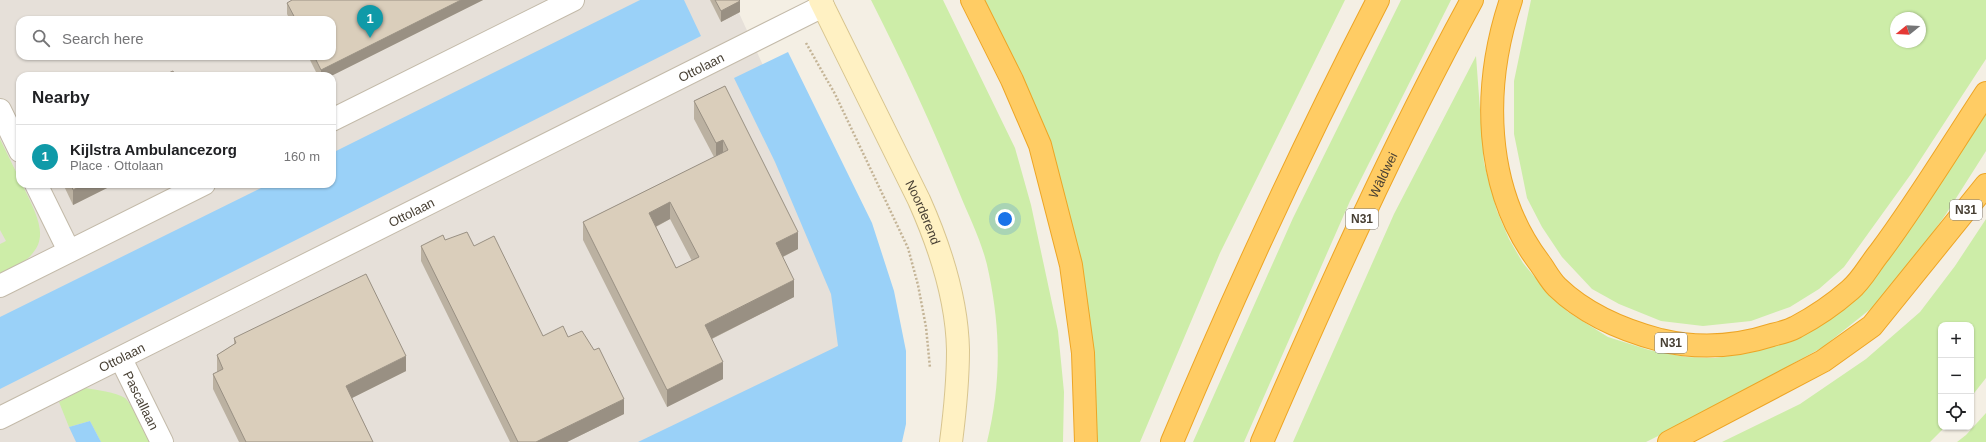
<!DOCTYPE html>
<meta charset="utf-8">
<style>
body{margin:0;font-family:Helvetica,sans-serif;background:#f2f2f2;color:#202124}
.controls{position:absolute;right:12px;bottom:12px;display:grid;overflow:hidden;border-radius:8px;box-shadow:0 1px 3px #0004}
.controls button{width:36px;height:36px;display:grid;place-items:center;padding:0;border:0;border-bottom:1px solid #e0e0e0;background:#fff;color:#202124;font:20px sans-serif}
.compass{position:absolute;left:1890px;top:12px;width:36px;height:36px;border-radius:50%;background:#fff;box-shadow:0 1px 3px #0004;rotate:252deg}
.you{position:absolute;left:1005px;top:219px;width:14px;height:14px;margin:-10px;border:3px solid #fff;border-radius:50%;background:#1a73e8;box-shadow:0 0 0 6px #1a73e833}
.badge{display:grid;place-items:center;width:26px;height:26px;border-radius:50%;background:#111827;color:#fff;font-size:13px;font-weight:700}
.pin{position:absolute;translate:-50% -33px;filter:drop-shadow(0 1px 2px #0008)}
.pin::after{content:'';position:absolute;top:21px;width:14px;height:12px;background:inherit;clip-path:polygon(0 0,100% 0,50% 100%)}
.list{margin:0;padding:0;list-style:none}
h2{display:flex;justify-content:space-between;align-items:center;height:52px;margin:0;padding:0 16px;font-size:17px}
h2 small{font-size:13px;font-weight:400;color:#757577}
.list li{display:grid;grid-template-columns:26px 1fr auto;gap:12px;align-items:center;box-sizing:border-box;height:64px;padding:0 16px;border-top:1px solid #e0e0e0}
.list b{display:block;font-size:15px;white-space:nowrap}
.list p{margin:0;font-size:13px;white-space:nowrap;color:#757577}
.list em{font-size:13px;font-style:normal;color:#757577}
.icon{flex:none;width:22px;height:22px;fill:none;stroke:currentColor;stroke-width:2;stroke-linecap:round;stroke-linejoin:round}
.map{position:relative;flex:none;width:1986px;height:442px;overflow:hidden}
.search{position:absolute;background:#fff;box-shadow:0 1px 3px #0004;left:16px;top:16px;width:320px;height:44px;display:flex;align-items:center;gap:10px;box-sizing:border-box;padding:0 14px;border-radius:12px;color:#757577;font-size:15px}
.panel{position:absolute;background:#fff;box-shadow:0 1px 3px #0004;left:16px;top:72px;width:320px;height:116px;border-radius:12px}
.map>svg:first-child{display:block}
.industrial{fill:#e6e0d9;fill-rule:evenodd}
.green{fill:#cdeda8;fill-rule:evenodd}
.water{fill:#9ad1f8}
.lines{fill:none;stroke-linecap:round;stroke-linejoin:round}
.street-casing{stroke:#c3baa9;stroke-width:24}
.secondary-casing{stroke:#d8c58f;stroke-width:24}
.highway-casing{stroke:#eda525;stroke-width:24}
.path{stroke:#c4b496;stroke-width:2.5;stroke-dasharray:2 2;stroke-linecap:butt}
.street{stroke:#fff;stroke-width:22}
.secondary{stroke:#fff1c3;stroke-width:22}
.highway{stroke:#ffcc64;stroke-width:22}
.wall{fill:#bbb1a1;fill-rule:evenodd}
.shaded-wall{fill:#999083}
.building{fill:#dacebb;stroke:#999083;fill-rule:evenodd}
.labels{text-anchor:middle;stroke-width:3;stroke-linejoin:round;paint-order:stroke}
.shield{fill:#fff;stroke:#7e7970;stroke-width:1}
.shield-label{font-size:12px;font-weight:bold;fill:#473f33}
.street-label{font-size:13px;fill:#473f33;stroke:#fff}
</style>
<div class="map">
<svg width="1986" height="442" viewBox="0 0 1986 442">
<rect width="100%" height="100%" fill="#f4efe4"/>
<path class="industrial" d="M0,0H733L856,268L858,442H0ZM20,20H332V56H20ZM20,76H332V184H20Z"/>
<g class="green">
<path d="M871,0H943L1015,148L1031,205L1058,331L1064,392L1063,442H987C1001,384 1001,333 989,274C984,246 970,219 959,192C933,127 903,63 871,0Z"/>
<path d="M978,0H1345L1220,253L1140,442H1095L1080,274Z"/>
<path d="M1401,0H1451L1350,201L1244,442H1193L1293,218Z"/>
<path d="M1531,0H1986V59L1911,174L1844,267L1819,289L1790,307L1751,321L1703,326L1661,321L1619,304L1592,289L1562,257L1542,227L1527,198L1514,134V81ZM1896,18H1920V42H1896Z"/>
<path d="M1476,56L1484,163L1497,211L1509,239L1523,263L1543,287L1568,312L1608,337L1649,350L1686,357L1715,358L1741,354L1785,340L1838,312L1883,267L1986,114V151L1946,214L1903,275L1878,303L1823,347L1794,363L1765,383L1646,442H1293L1394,214Z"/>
<path d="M0,139L20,180V184H22C45,231 54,249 0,276V244L6,241L0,230Z"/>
<path d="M1986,219V378L1971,397V325H1941V427H1945L1930,442H1722L1800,404L1866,359L1920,312L1955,266Z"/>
<path d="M85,388C96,390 116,392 125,398C132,404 145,432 150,442H101L90,421L69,427L59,402Z"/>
<path d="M1986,413V442H1957L1966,435Z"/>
</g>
<g class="water">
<path d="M640,0H684L701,36L0,389V317L269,184H332V153Z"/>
<path d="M788,52L872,223L894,291L906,351V424L902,442H638L838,346L831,294L775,162L734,78Z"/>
<path d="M90,421L101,442H76L69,427Z"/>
</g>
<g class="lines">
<defs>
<g id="street">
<path d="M0,110L20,151"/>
<path d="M332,120L573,0"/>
<path d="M36,184L69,251"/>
<path d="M0,286L204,184"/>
<path id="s1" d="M121,359L162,442"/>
<path id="s2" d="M0,418L823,6"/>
</g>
<g id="secondary">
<path id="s3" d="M820,0L919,200C940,247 957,298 958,350C958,381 955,411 951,442"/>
</g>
<g id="highway">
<path d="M972,0L1012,80L1040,145L1071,265L1083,353L1086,442"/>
<path d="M1511,0C1482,86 1483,188 1539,262C1545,270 1550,280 1557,287C1586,315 1622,330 1660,340C1698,349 1735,347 1772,335C1780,333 1789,331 1796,327C1815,317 1834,304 1850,290C1862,280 1870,264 1880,252C1918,201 1951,146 1986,93"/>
<path d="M1172,442C1235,292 1303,145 1378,0"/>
<path id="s4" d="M1262,442C1327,292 1394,143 1472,0"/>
<path d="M1669,442L1823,361L1872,326L1986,185"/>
</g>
</defs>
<use href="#street" class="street-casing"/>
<use href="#secondary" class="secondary-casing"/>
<use href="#highway" class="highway-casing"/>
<path class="path" d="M806,43L835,94L908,248L918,285L926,327L930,368"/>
<use href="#street" class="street"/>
<use href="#secondary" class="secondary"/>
<use href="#highway" class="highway"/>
</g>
<g class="wall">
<path d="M292,0H483L331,76H318L308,56H332V20H290L287,14V3Z"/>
<path d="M710,0H739L740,12L721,22Z"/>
<path d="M725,86L798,249L783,257L794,297L712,339L723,379L667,407L583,240V222L714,157L694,119V101ZM670,219L692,261L676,268L656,227Z"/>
<path d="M63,184H115L73,205Z"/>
<path d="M445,240L474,246L543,336L624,414L567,442H510L421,261V246Z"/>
<path d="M234,338L406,371L352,398L373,442H239L213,389V374L217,372V355L234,344Z"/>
</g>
<g class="shaded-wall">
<path d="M461,0H483L331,76H321V70Z"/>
<path d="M740,1V12L721,22V11Z"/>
<path d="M723,140V157L716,161V143Z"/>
<path d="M85,184H115L73,205V190Z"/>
<path d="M670,202V219L649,230V213Z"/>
<path d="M798,232V249L776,260V243Z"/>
<path d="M794,280V297L705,342V325Z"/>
<path d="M406,356V371L346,401V386Z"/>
<path d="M723,362V379L667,407V390Z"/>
<path d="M624,399V414L567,442H536Z"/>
</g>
<g class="building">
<path d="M292,0H461L321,70L314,56H332V20H296L287,3Z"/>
<path d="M715,0H739L740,1L721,11Z"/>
<path d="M173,71L175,76H162Z"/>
<path d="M725,86L798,232L776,243L794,280L705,325L723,362L667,390L583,222L728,150L723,140L716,143L694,101ZM670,202L699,257L676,268L649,213Z"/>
<path d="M71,184H85L73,190Z"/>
<path d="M467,232L474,246L494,236L543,336L563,326L568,337L582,331L594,350L599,348L624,399L536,442H518L421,246L443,235L445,240Z"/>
<path d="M366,274L406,356L346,386L373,442H246L213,374L223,369L217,355L236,343L234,338Z"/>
</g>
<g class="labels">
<g class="shield">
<rect x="1950" y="200" width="32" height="20" rx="3"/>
<rect x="1346" y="209" width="32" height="20" rx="3"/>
<rect x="1655" y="333" width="32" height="20" rx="3"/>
</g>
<g class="shield-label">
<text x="1966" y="214">N31</text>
<text x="1362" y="223">N31</text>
<text x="1671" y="347">N31</text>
</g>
<g class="street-label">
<text dy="5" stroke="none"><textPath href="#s2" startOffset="784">Ottolaan</textPath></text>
<text dy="5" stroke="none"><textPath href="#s4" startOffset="293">Wâldwei</textPath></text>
<text dy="5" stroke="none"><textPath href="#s3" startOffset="236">Noorderend</textPath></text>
<text dy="5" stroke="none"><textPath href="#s2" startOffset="460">Ottolaan</textPath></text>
<text dy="5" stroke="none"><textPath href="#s2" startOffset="136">Ottolaan</textPath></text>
<text dy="5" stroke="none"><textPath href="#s1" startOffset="46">Pascallaan</textPath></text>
</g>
</g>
</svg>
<div class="controls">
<button>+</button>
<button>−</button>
<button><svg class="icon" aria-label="locate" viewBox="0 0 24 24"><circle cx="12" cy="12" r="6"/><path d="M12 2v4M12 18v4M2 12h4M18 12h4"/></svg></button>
</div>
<svg class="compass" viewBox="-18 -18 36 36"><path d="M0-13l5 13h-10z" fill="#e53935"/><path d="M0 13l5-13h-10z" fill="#757577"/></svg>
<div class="you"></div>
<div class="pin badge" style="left:370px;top:38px;background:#0f9aa8">1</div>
<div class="search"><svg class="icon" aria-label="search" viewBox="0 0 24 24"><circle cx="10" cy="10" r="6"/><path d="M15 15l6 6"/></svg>Search here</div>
<section class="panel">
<h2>Nearby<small></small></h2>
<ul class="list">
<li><span class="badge" style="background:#0f9aa8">1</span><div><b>Kijlstra Ambulancezorg</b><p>Place · Ottolaan</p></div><em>160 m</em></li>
</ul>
</section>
</div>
